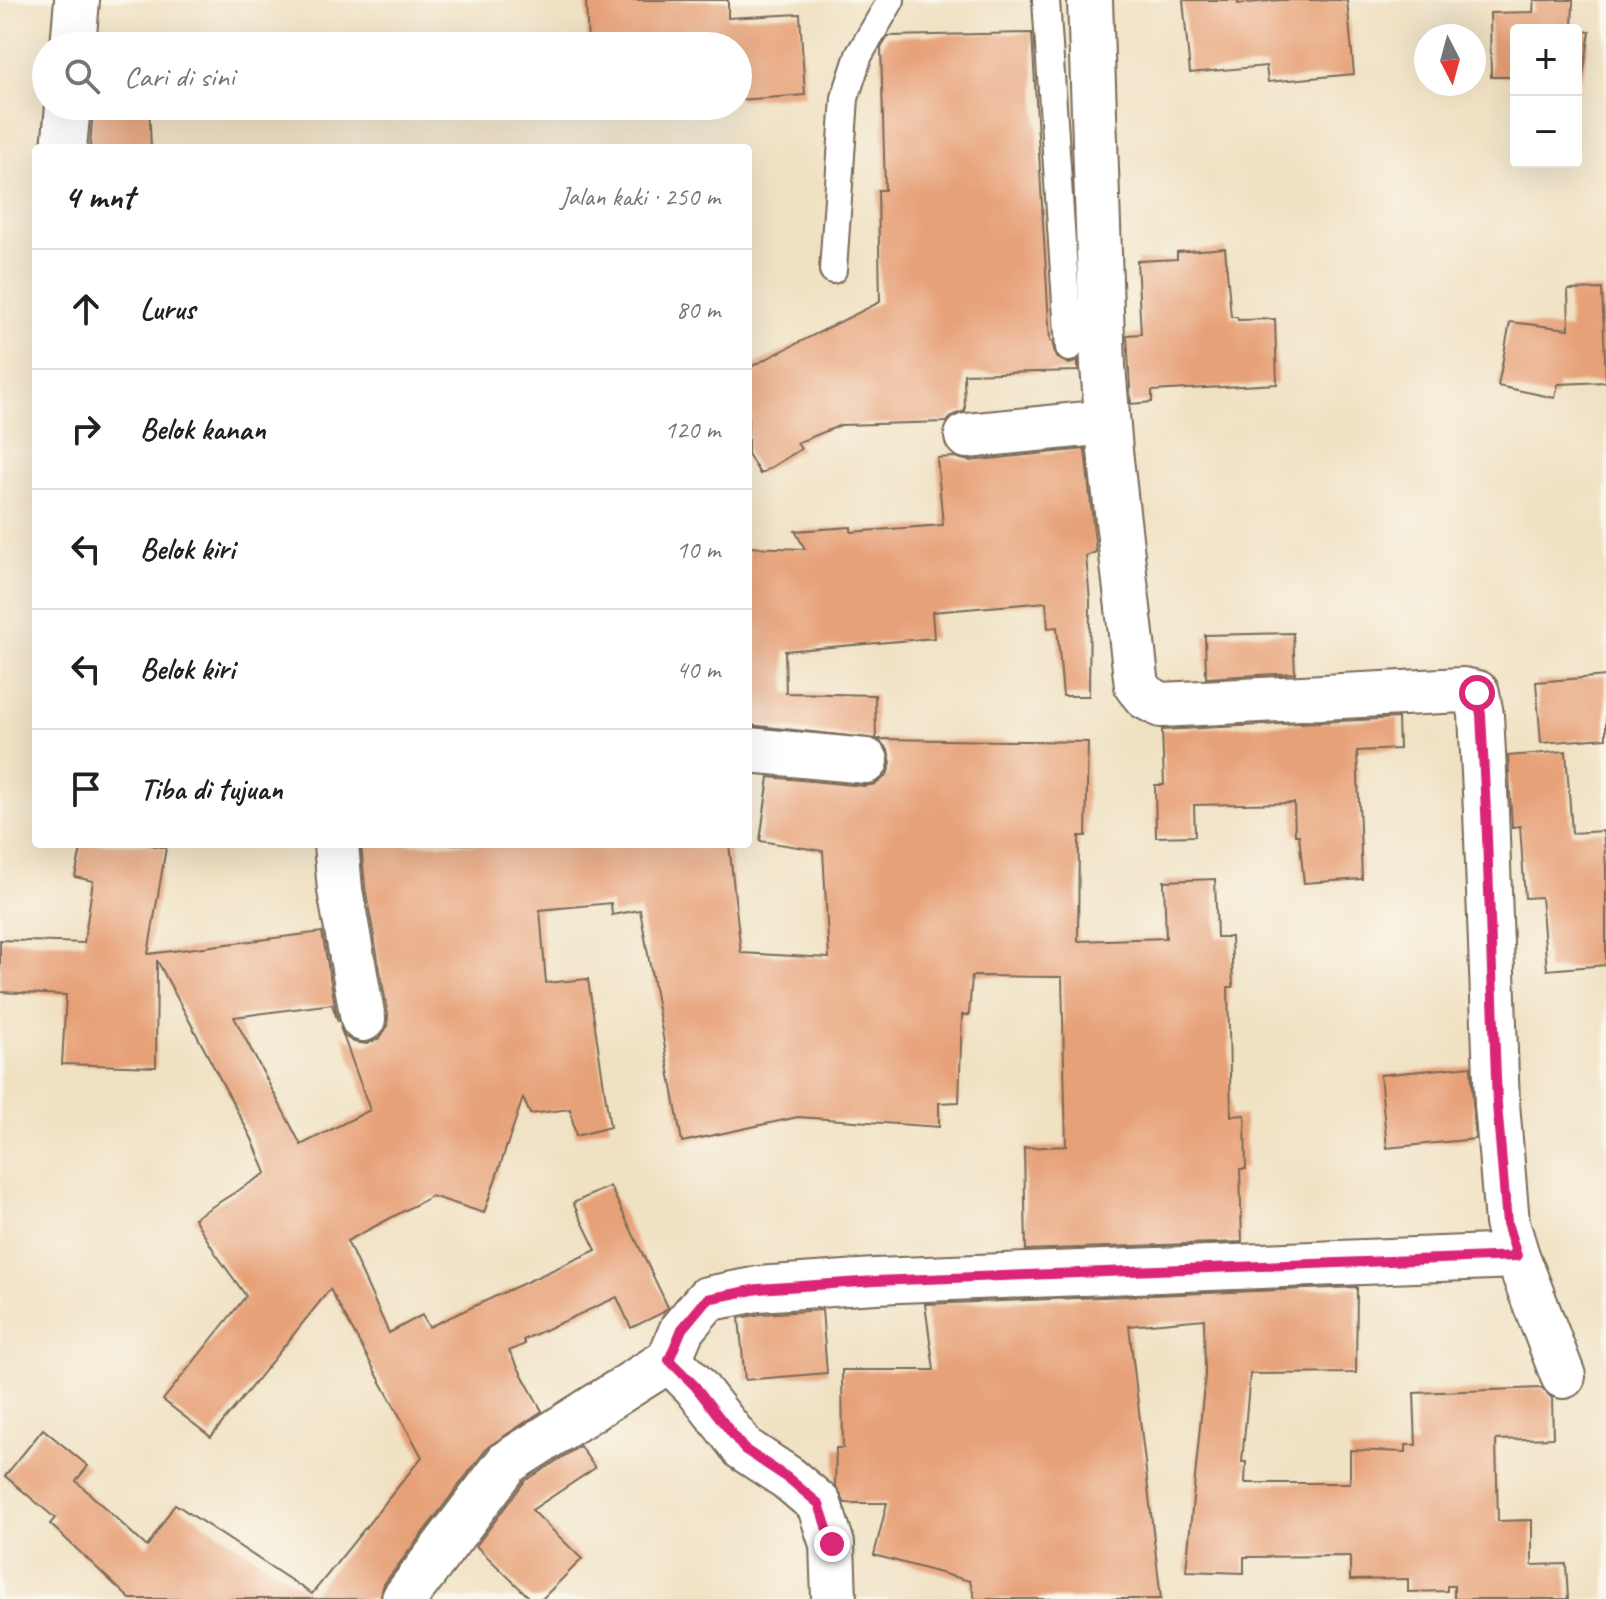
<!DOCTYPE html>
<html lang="id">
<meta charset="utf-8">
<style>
body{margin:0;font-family:Caveat,sans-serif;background:#f2f2f2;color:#202124}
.controls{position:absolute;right:24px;top:24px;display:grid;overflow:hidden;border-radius:8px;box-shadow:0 8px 32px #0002}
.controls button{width:72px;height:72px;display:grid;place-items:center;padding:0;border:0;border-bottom:2px solid #e0e0e0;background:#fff;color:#202124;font:40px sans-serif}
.compass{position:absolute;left:1414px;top:24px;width:72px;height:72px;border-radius:50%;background:#fff;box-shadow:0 8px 32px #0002;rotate:174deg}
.stop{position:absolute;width:24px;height:24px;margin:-18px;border:6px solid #db2777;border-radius:50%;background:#fff}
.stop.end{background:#db2777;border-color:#fff;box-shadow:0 2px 8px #0008}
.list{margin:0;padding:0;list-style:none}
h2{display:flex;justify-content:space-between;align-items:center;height:104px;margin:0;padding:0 32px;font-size:34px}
h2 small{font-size:26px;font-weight:400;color:#757577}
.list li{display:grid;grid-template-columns:52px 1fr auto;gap:24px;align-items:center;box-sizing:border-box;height:120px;padding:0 32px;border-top:2px solid #e0e0e0}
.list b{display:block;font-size:30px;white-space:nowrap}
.list em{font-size:26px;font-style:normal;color:#757577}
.icon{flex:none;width:44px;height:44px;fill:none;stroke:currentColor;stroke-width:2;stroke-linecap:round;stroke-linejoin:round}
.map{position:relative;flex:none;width:1606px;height:1599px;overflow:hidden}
.search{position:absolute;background:#fff;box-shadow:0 8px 32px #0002;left:32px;top:32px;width:720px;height:88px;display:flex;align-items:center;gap:20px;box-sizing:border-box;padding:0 28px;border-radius:44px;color:#757577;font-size:30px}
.panel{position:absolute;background:#fff;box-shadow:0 8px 32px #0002;left:32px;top:144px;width:720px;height:704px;border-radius:8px}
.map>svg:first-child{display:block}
.building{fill:#e7a178}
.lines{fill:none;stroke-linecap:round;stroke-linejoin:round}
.lane-casing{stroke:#7a6a58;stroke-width:30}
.street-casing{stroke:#7a6a58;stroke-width:48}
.lane{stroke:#fff;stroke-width:26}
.street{stroke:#fff;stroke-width:44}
.route{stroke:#db2777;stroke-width:10}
</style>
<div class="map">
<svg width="1606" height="1599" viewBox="0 0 1606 1599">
<rect width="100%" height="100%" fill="#fbf7ec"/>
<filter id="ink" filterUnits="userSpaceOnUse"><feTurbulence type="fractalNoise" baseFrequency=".0125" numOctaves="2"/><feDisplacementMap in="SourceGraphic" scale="16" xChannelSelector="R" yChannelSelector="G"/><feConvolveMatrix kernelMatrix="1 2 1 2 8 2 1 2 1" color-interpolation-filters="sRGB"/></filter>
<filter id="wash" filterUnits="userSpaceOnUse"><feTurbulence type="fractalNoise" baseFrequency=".006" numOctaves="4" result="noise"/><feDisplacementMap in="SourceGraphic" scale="32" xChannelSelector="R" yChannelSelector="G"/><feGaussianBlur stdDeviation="1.8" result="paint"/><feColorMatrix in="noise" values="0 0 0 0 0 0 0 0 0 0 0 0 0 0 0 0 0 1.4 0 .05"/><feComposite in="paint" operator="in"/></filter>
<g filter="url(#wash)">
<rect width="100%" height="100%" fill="#f0e1c3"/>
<g id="blocks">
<g class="building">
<path d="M586,0H728V18L800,14L805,95L738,100V46H658L657,43L588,46Z"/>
<path d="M1183,0H1238V4L1280,0H1347L1354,74L1268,82L1266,66L1190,73Z"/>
<path d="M1534,0H1573L1572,29L1590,32L1583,76L1576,77V30H1516V77H1491L1490,13L1533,12Z"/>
<path d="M1032,33L1050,341H1052L1056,357L1069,364L1078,361V371L964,374L965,411L953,415L947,422L841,425L797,443L801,449L760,474L748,454V368L880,302L878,190H885L881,48L888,36Z"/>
<path d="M149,106L151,148H90L93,107Z"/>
<path d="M1225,248L1231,317H1237L1238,320L1275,319L1277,384L1152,391V402L1131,404L1127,335L1141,334L1137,261L1177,259V252Z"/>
<path d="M1602,289L1606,382L1558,384L1555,398L1498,386L1510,322L1569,329L1568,290Z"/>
<path d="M1085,449L1096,552L1086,556L1090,601L1089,696H1063L1057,627L1048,628L1046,602L932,612L934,638L785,651L786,693L875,695L876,739L748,725V547L805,549L795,531L851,527V532L943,525L937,458L954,457L969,461Z"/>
<path d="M1293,633L1295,673L1206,678L1205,635Z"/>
<path d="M1606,676V738L1541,743L1536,682Z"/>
<path d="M1398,718L1399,749L1357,751L1362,879L1304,883L1299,835H1295L1294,803L1194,805L1195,836L1156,837L1155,785H1164L1162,730Z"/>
<path d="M878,739L1088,742L1086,836H1079L1078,941L1166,938L1164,881L1215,879L1217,937H1231L1233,987H1228L1231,1116L1245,1115L1246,1169H1240L1242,1242L1026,1250L1024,1148L1066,1146L1062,977L972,976L969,1015H962L959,1102L939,1103V1127L798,1117L682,1142L640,910L612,915L611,903L540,910L546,983L588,979L610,1127L576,1136L570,1109L530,1114L523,1098L484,1213L432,1196L347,1241L389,1333L422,1315L429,1327L596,1250L573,1203L610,1186L668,1307L662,1313L631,1328L617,1297L523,1340L525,1344L509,1351L542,1411L488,1447L384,1584L380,1599H130L50,1524L55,1518L5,1476L43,1429L88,1466L76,1481L147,1547L175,1504L312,1594L422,1457L330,1289L211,1437L163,1400L246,1296L216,1254L194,1218L266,1173L252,1139L157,960L156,1067L62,1064L66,995L0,992V940L84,943L93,881L75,877L82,844H146L166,848L148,954L322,932L338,1022L332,1004L234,1017L301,1145L370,1110L340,1027L344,1036L354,1042L367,1044L380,1038L387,1027L388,1015L365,887L361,844H729L741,953L829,958L823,851L760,841L769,777L864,786L876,784L887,775L891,763L888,750Z"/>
<path d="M1566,751L1572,833L1603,831L1606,866V965L1547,970L1541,897L1525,898L1520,826L1512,827L1508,756Z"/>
<path d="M1471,1066L1475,1139L1387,1148L1380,1075Z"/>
<path d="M1357,1287L1356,1373L1250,1374L1242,1462H1246L1245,1483H1350V1450L1406,1452V1445H1416L1414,1393L1542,1388L1552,1398L1553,1438L1496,1440L1498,1521L1532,1520V1565L1566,1564L1568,1599H1454V1586H1447V1591L1408,1592V1579L1350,1580V1556L1244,1557V1573L1186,1571L1205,1375L1204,1319L1129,1326L1161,1599H975L970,1581L874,1555L887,1503H845L835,1485L836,1448H843L842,1370H934L925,1304Z"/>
<path d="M822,1310L827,1373L745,1380L739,1318L761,1314Z"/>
<path d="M580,1446L595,1468L532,1510L582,1559L542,1599H531L476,1546L525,1481Z"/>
</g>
</g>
</g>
<g filter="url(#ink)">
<use href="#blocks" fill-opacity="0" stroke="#7a6a58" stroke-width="2"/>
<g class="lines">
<defs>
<g id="lane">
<path d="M1046,0L1069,348"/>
<path d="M833,270L845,98L859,55L891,0"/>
</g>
<g id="street">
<path d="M1090,0L1103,366L1110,451L1137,686L1146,697L1161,705L1463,690L1477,693L1481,715L1486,811L1497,1104L1507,1223L1517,1256L1563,1376"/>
<path d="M73,46L77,0"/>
<path d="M64,148L68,106"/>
<path d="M967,436L1107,422"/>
<path d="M748,750L866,761"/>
<path d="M336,844L340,890L363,1019"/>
<path d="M669,1360L695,1386L744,1449L788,1478L819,1504L832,1544L834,1599"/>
<path d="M404,1599L508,1462L669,1360L682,1329L707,1299L758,1289L875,1281L1517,1256"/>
</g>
</defs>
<use href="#lane" class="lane-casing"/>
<use href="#street" class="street-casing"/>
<use href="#lane" class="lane"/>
<use href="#street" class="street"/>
</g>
</g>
<g class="lines" filter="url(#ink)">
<path class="route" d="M832,1544L819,1504L788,1478L744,1449L695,1386L669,1360L682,1329L707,1299L758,1289L875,1281L1517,1256L1507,1223L1497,1104L1486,811L1481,715L1477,693"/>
</g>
</svg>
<div class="controls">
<button>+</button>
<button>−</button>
</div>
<svg class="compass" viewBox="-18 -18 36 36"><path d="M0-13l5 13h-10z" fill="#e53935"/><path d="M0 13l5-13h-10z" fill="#757577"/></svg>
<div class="stop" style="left:1477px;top:693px"></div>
<div class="stop end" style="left:832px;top:1544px"></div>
<div class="search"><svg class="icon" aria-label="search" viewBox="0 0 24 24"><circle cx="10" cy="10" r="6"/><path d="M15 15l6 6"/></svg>Cari di sini</div>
<section class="panel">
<h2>4 mnt<small>Jalan kaki · 250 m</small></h2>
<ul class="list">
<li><svg class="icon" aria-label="ahead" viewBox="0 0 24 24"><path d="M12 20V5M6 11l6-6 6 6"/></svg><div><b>Lurus</b></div><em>80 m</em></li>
<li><svg class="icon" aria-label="right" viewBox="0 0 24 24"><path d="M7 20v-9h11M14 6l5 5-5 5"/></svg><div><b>Belok kanan</b></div><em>120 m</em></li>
<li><svg class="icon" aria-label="left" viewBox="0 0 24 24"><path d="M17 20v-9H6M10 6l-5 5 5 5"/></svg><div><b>Belok kiri</b></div><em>10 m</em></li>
<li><svg class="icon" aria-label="left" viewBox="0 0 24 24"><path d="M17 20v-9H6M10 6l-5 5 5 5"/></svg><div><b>Belok kiri</b></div><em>40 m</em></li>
<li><svg class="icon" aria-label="arrive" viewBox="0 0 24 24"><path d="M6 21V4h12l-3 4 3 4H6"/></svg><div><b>Tiba di tujuan</b></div></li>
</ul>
</section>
</div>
